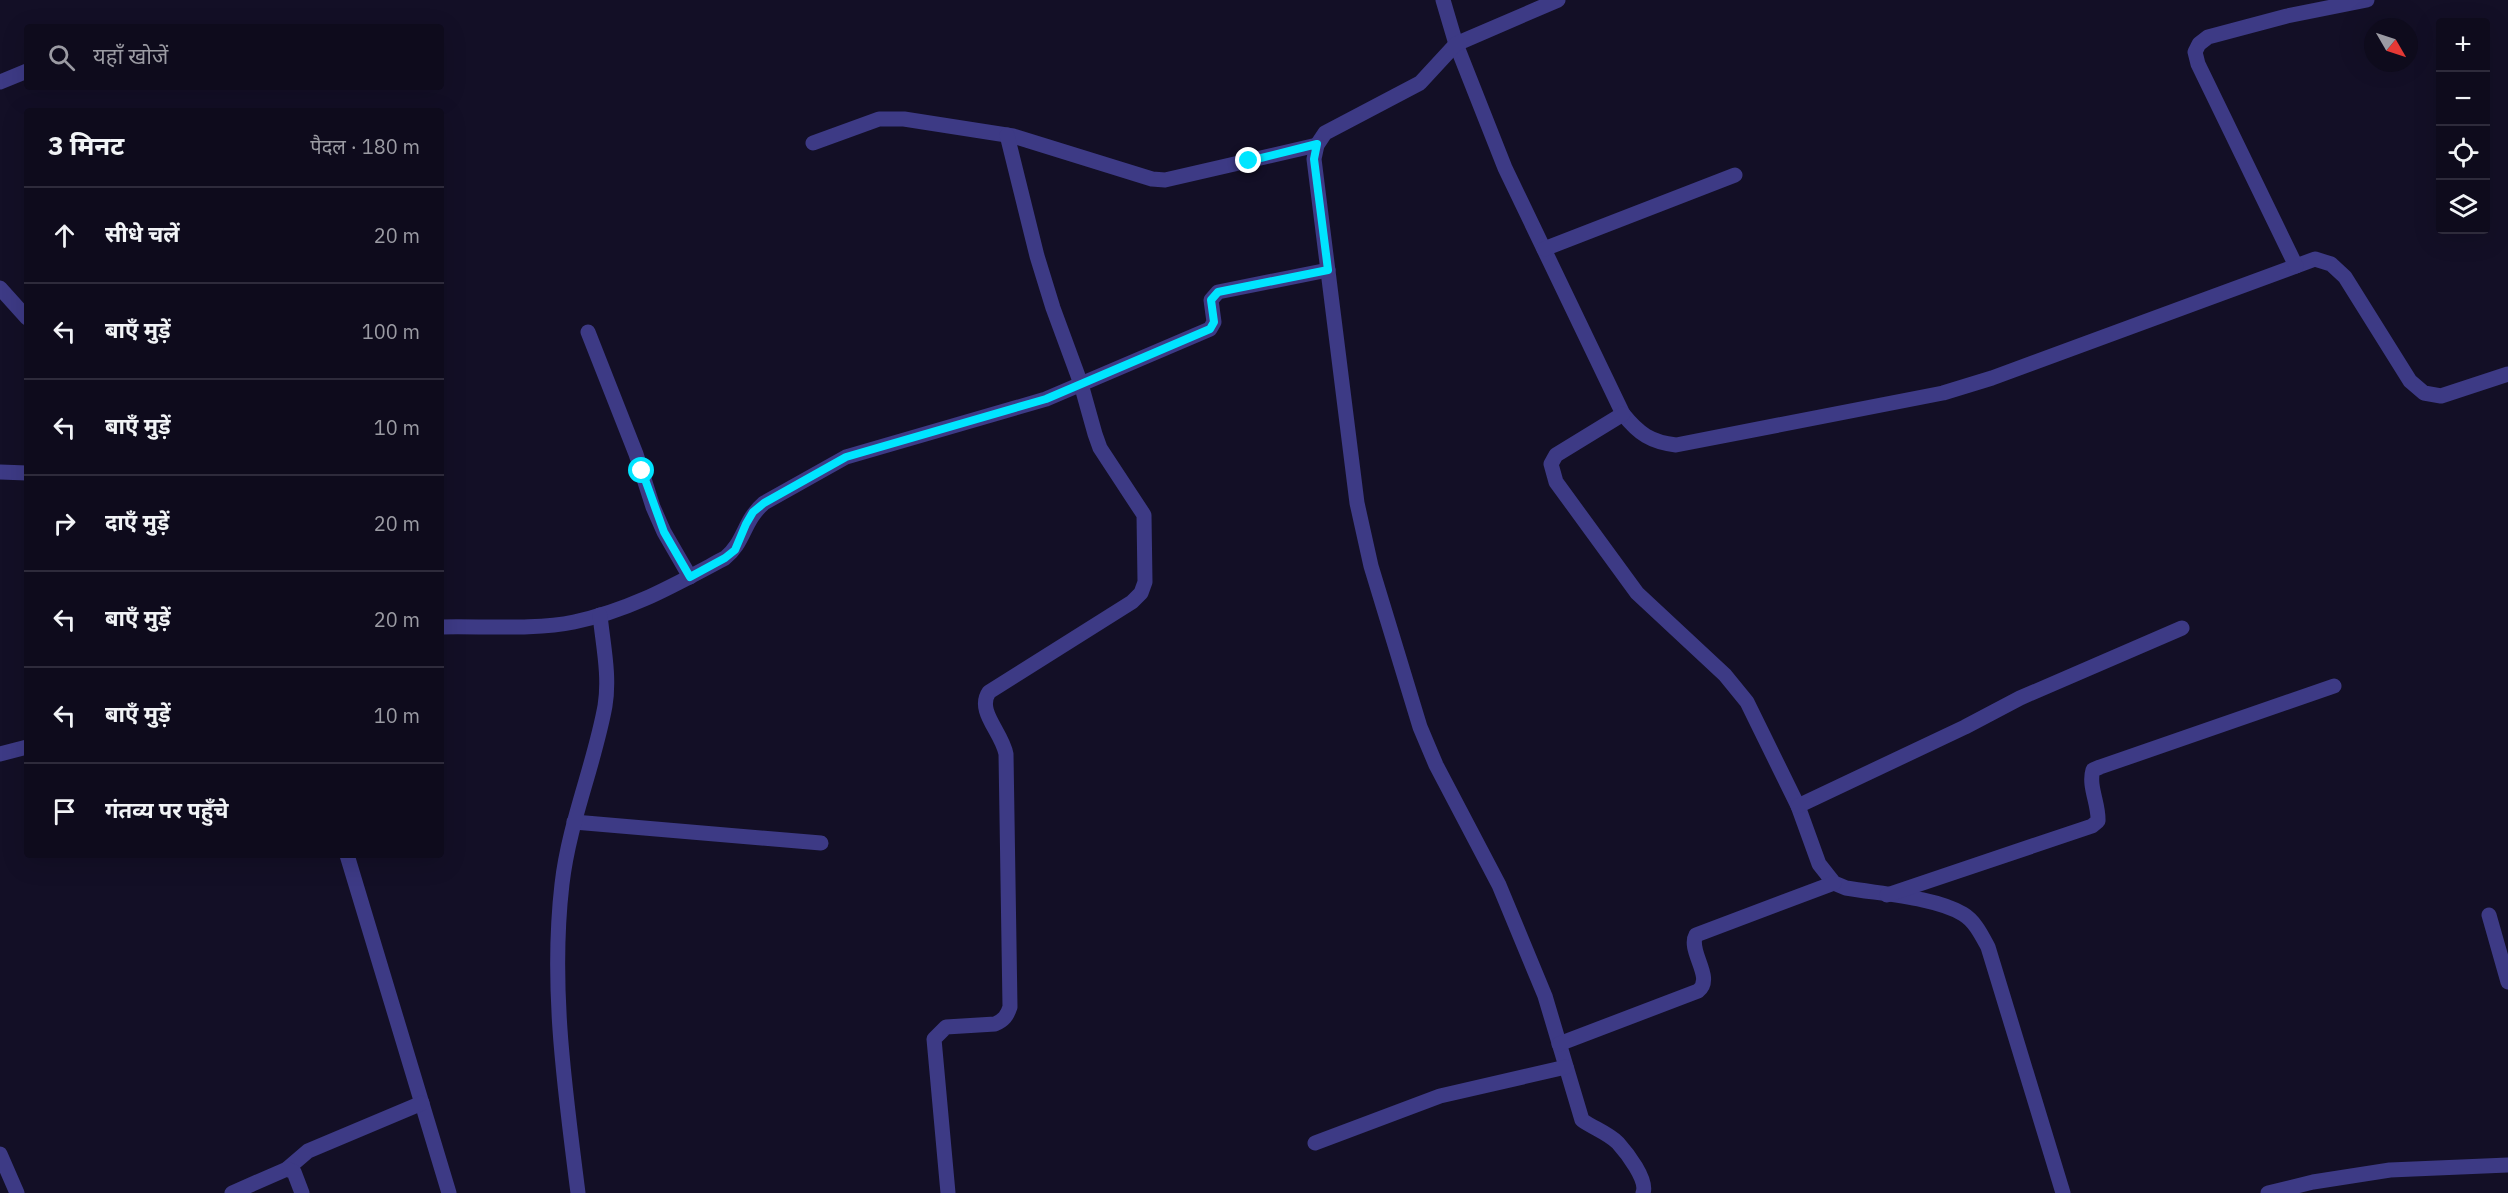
<!DOCTYPE html>
<html lang="hi">
<meta charset="utf-8">
<style>
body{margin:0;font-family:"IBM Plex Sans","Noto Sans Devanagari",sans-serif;background:#1c1929;color:#f1f3f6}
.controls{position:absolute;right:18px;top:18px;display:grid;overflow:hidden;border-radius:6px;box-shadow:0 6px 24px #0002}
.controls button{width:54px;height:54px;display:grid;place-items:center;padding:0;border:0;border-bottom:2px solid #2e2b3b;background:#0e0b1c;color:#f1f3f6;font:30px sans-serif}
.compass{position:absolute;left:2364px;top:18px;width:54px;height:54px;border-radius:50%;background:#0e0b1c;box-shadow:0 6px 24px #0002;rotate:129deg}
.stop{position:absolute;width:18px;height:18px;margin:-14px;border:4px solid #00e5ff;border-radius:50%;background:#fff}
.stop.end{background:#00e5ff;border-color:#fff;box-shadow:0 2px 6px #0008}
.list{margin:0;padding:0;list-style:none}
h2{display:flex;justify-content:space-between;align-items:center;height:78px;margin:0;padding:0 24px;font-size:26px}
h2 small{font-size:20px;font-weight:400;color:#9b9ba3}
.list li{display:grid;grid-template-columns:39px 1fr auto;gap:18px;align-items:center;box-sizing:border-box;height:96px;padding:0 24px;border-top:2px solid #2e2b3b}
.list b{display:block;font-size:22px;white-space:nowrap}
.list em{font-size:20px;font-style:normal;color:#9b9ba3}
.icon{flex:none;width:33px;height:33px;fill:none;stroke:currentColor;stroke-width:2;stroke-linecap:round;stroke-linejoin:round}
.map{position:relative;flex:none;width:2508px;height:1193px;overflow:hidden}
.search{position:absolute;background:#0e0b1c;box-shadow:0 6px 24px #0002;left:24px;top:24px;width:420px;height:66px;display:flex;align-items:center;gap:15px;box-sizing:border-box;padding:0 21px;border-radius:6px;color:#9b9ba3;font-size:22px}
.panel{position:absolute;background:#0e0b1c;box-shadow:0 6px 24px #0002;left:24px;top:108px;width:420px;height:750px;border-radius:6px}
.map>svg:first-child{display:block}
.lines{fill:none;stroke-linecap:round;stroke-linejoin:round}
.minor{stroke:#3d3a85;stroke-width:15}
.route{stroke:#00e5ff;stroke-width:8}
</style>
<div class="map">
<svg width="2508" height="1193" viewBox="0 0 2508 1193">
<rect width="100%" height="100%" fill="#130f26"/>
<g class="lines">
<g class="minor">
<path d="M1443,0L1456,44L1505,168L1623,414C1639,434 1651,442 1676,445L1943,393L1992,378L2315,259L2331,264L2345,277L2410,381L2424,393L2441,396L2508,374"/>
<path d="M1558,0L1456,44L1420,83L1325,133L1317,145L1314,159L1357,503L1371,566L1420,727L1436,765L1499,885L1545,996L1582,1120C1593,1128 1608,1133 1618,1143C1627,1153 1648,1180 1643,1193"/>
<path d="M0,82L27,71"/>
<path d="M813,143L879,119H904L1013,136L1152,179L1165,180L1317,145"/>
<path d="M1544,249L1735,175"/>
<path d="M2296,266L2198,64L2195,52L2199,44L2208,37L2287,16L2367,0"/>
<path d="M0,288L27,318"/>
<path d="M588,332L636,454L653,507L664,532L690,577"/>
<path d="M1623,414L1556,455L1551,464L1556,482L1637,593L1725,675L1747,702L1798,806L1819,864L1834,883L1846,888C1880,894 1935,897 1963,914C1975,921 1982,936 1988,947L2063,1193"/>
<path d="M0,472L27,473"/>
<path d="M441,627C481,626 536,630 574,622C631,610 674,585 725,558C745,542 743,521 764,503L846,457L1046,399L1210,329L1214,322L1211,300L1218,292L1328,270"/>
<path d="M0,754L27,747"/>
<path d="M1798,806L1965,727L2020,698L2182,628"/>
<path d="M574,822L821,843"/>
<path d="M347,855L449,1193"/>
<path d="M1887,895L2092,826L2098,821C2099,804 2088,786 2093,770L2100,767L2334,686"/>
<path d="M2489,915L2508,982"/>
<path d="M1559,1044L1698,991C1715,978 1687,951 1696,935L1834,883"/>
<path d="M1315,1143L1440,1096L1566,1067"/>
<path d="M0,1154L17,1193"/>
<path d="M287,1169L308,1151L422,1103"/>
<path d="M232,1193L287,1169L294,1172L302,1193"/>
<path d="M578,1193C565,1090 550,987 562,884C569,823 594,766 605,706C610,676 603,645 600,615"/>
<path d="M948,1193L934,1039L946,1027L995,1024C1004,1020 1007,1016 1010,1007L1006,754C1002,732 976,711 989,692L1132,602L1141,593L1145,582L1144,515L1100,448L1095,434L1081,384L1053,308L1037,256L1007,135"/>
<path d="M2268,1193L2313,1182L2390,1170L2508,1165"/>
</g>
</g>
<g class="lines">
<path class="route" d="M642,471L664,532L690,577L725,558L735,550L746,524L753,512L764,503L846,457L1046,399L1210,329L1214,322L1211,300L1218,292L1328,270L1314,159L1317,144L1249,161"/>
</g>
</svg>
<div class="controls">
<button>+</button>
<button>−</button>
<button><svg class="icon" aria-label="locate" viewBox="0 0 24 24"><circle cx="12" cy="12" r="6"/><path d="M12 2v4M12 18v4M2 12h4M18 12h4"/></svg></button>
<button><svg class="icon" aria-label="layers" viewBox="0 0 24 24"><path d="M12 4l9 5-9 5-9-5zM3 14l9 5 9-5"/></svg></button>
</div>
<svg class="compass" viewBox="-18 -18 36 36"><path d="M0-13l5 13h-10z" fill="#e53935"/><path d="M0 13l5-13h-10z" fill="#9b9ba3"/></svg>
<div class="stop" style="left:642px;top:471px"></div>
<div class="stop end" style="left:1249px;top:161px"></div>
<div class="search"><svg class="icon" aria-label="search" viewBox="0 0 24 24"><circle cx="10" cy="10" r="6"/><path d="M15 15l6 6"/></svg>यहाँ खोजें</div>
<section class="panel">
<h2>3 मिनट<small>पैदल · 180 m</small></h2>
<ul class="list">
<li><svg class="icon" aria-label="ahead" viewBox="0 0 24 24"><path d="M12 20V5M6 11l6-6 6 6"/></svg><div><b>सीधे चलें</b></div><em>20 m</em></li>
<li><svg class="icon" aria-label="left" viewBox="0 0 24 24"><path d="M17 20v-9H6M10 6l-5 5 5 5"/></svg><div><b>बाएँ मुड़ें</b></div><em>100 m</em></li>
<li><svg class="icon" aria-label="left" viewBox="0 0 24 24"><path d="M17 20v-9H6M10 6l-5 5 5 5"/></svg><div><b>बाएँ मुड़ें</b></div><em>10 m</em></li>
<li><svg class="icon" aria-label="right" viewBox="0 0 24 24"><path d="M7 20v-9h11M14 6l5 5-5 5"/></svg><div><b>दाएँ मुड़ें</b></div><em>20 m</em></li>
<li><svg class="icon" aria-label="left" viewBox="0 0 24 24"><path d="M17 20v-9H6M10 6l-5 5 5 5"/></svg><div><b>बाएँ मुड़ें</b></div><em>20 m</em></li>
<li><svg class="icon" aria-label="left" viewBox="0 0 24 24"><path d="M17 20v-9H6M10 6l-5 5 5 5"/></svg><div><b>बाएँ मुड़ें</b></div><em>10 m</em></li>
<li><svg class="icon" aria-label="arrive" viewBox="0 0 24 24"><path d="M6 21V4h12l-3 4 3 4H6"/></svg><div><b>गंतव्य पर पहुँचे</b></div></li>
</ul>
</section>
</div>
